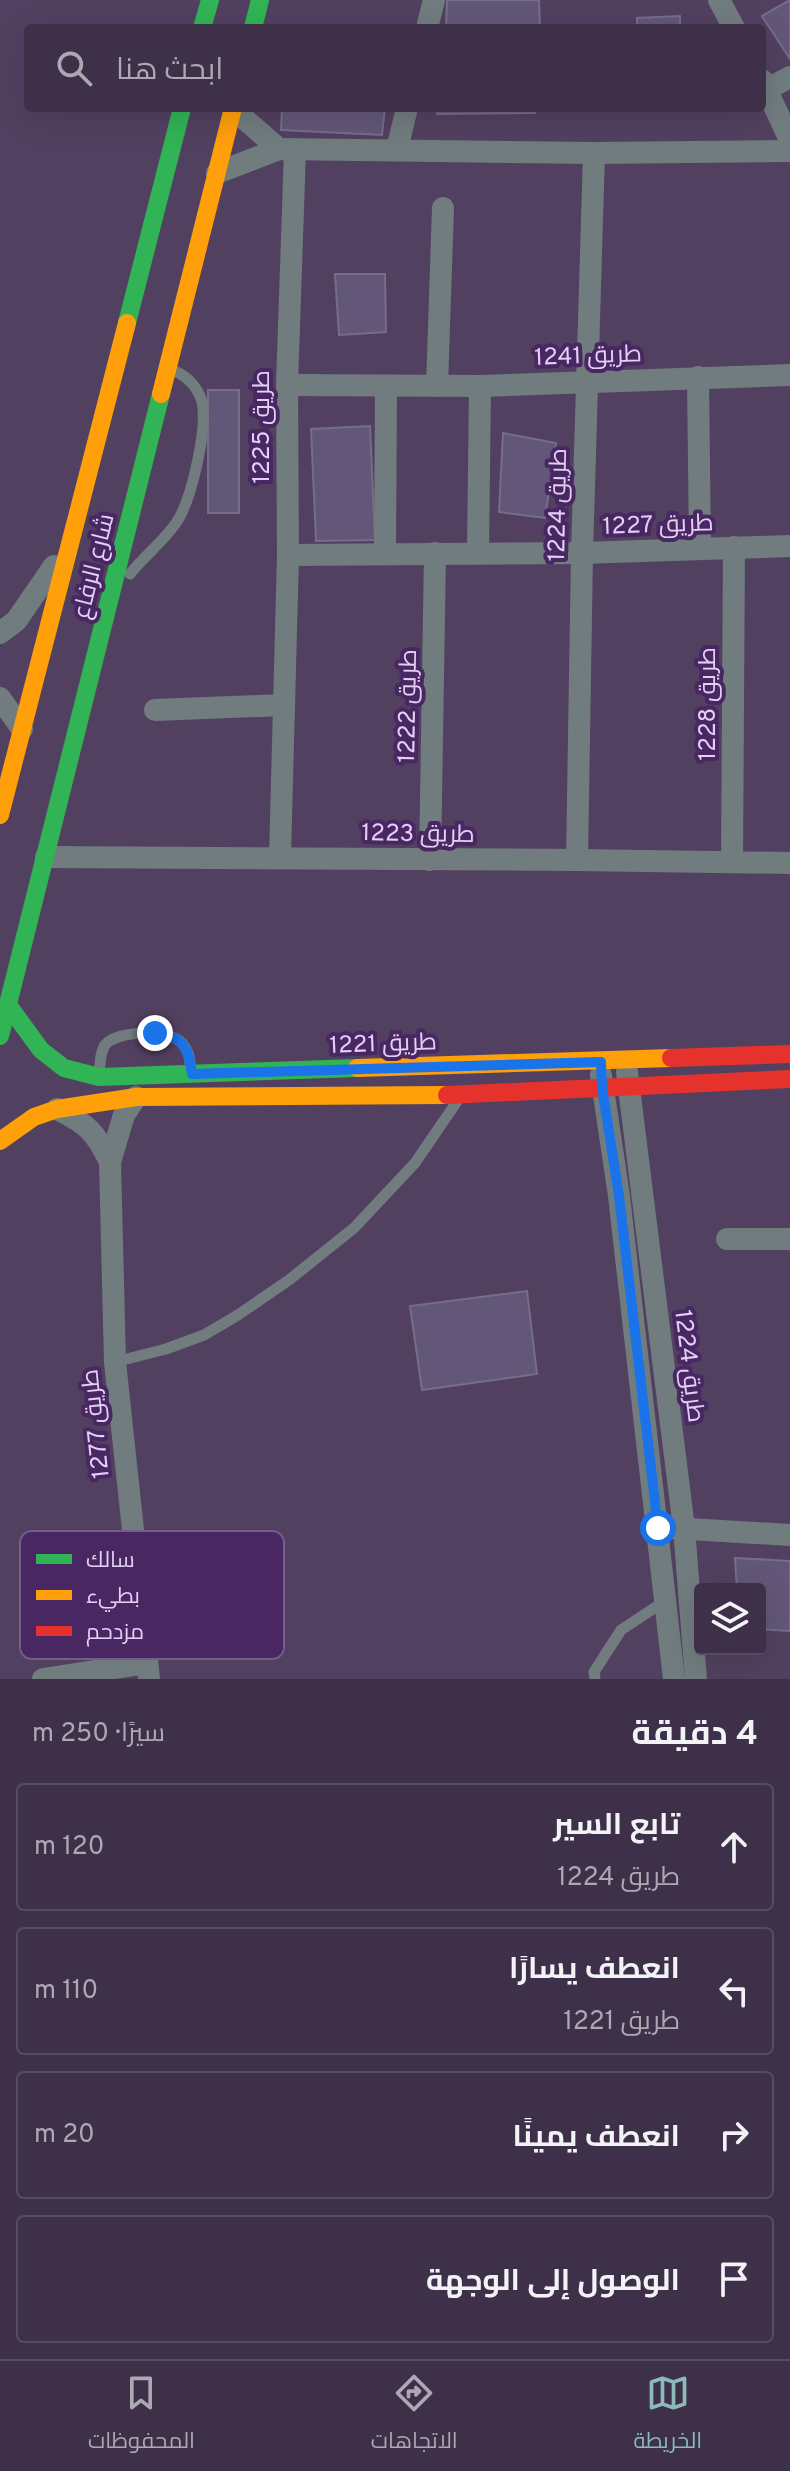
<!DOCTYPE html>
<html lang="ar">
<meta charset="utf-8">
<style>
body{margin:0;font-family:Overpass,Cairo,sans-serif;background:#493c52;color:#f1f3f6;direction:rtl}
.controls{position:absolute;right:24px;bottom:24px;display:grid;overflow:hidden;border-radius:8px;box-shadow:0 8px 32px #0002}
.controls button{width:72px;height:72px;display:grid;place-items:center;padding:0;border:0;border-bottom:2px solid #574b60;background:#3e3048;color:#f1f3f6;font:40px sans-serif}
.stop{position:absolute;width:24px;height:24px;margin:-18px;border:6px solid #1a73e8;border-radius:50%;background:#fff}
.stop.end{background:#1a73e8;border-color:#fff;box-shadow:0 2px 8px #0008}
.list{margin:0;padding:0;list-style:none}
h2{display:flex;justify-content:space-between;align-items:center;height:104px;margin:0;padding:0 32px;font-size:34px}
h2 small{font-size:26px;font-weight:400;color:#ada9b4}
.list li{display:grid;grid-template-columns:52px 1fr auto;gap:24px;align-items:center;box-sizing:border-box;height:128px;margin:0 16px 16px;padding:0 16px;border:2px solid #574b60;border-radius:8px}
.list b{display:block;font-size:30px;white-space:nowrap}
.list p{margin:0;font-size:26px;white-space:nowrap;color:#ada9b4}
.list em{font-size:26px;font-style:normal;color:#ada9b4}
.icon{flex:none;width:44px;height:44px;fill:none;stroke:currentColor;stroke-width:2;stroke-linecap:round;stroke-linejoin:round}
.map{position:relative;flex:none;width:790px;height:1679px;overflow:hidden;direction:ltr}
.search{position:absolute;background:#3e3048;box-shadow:0 8px 32px #0002;left:24px;right:24px;top:24px;height:88px;display:flex;align-items:center;gap:20px;box-sizing:border-box;padding:0 28px;border-radius:8px;color:#ada9b4;font-size:30px}
.sheet{height:680px;background:#3e3048}
nav{display:flex;justify-content:space-around;align-items:center;box-sizing:border-box;height:112px;border-top:2px solid #574b60;background:#3e3048;font-size:22px;color:#ada9b4}
nav a{display:grid;justify-items:center;gap:4px}
nav .on{color:#8bbbb9}
.map>svg:first-child{display:block}
.building{fill:#635779;stroke:#766d88;stroke-width:2}
.lines{fill:none;stroke-linecap:round;stroke-linejoin:round}
.lane{stroke:#717c7f;stroke-width:11}
.street{stroke:#717c7f;stroke-width:22}
.fast{stroke:#30b455;stroke-width:18}
.slow{stroke:#ff9f0a;stroke-width:18}
.jam{stroke:#e5322d;stroke-width:18}
.route{stroke:#1a73e8;stroke-width:10}
.labels{text-anchor:middle;stroke-width:8;stroke-linejoin:round;paint-order:stroke}
.street-label{font-size:24px;fill:#e3d0f4;stroke:#492762}
.key{fill:#492762;stroke:#775a8e;stroke-width:2}
.key-label{font-size:22px;fill:#e3d0f4}
</style>
<div class="map">
<svg width="790" height="1679" viewBox="0 0 790 1679">
<rect width="100%" height="100%" fill="#524060"/>
<g class="building">
<path d="M447,0H539L540,28H446Z"/>
<path d="M790,0V59L762,16Z"/>
<path d="M680,16V28H637V18Z"/>
<path d="M282,108H385L382,135L281,130Z"/>
<path d="M438,108H536L535,113L437,114Z"/>
<path d="M335,274H385L386,332L339,335Z"/>
<rect x="208" y="390" width="31" height="123"/>
<path d="M370,426L375,540L316,541L311,429Z"/>
<path d="M503,433L556,443L545,518L499,512Z"/>
<path d="M527,1291L537,1374L422,1390L410,1306Z"/>
<path d="M735,1558L790,1561V1631L760,1629V1589H737Z"/>
</g>
<g class="lines">
<g class="lane">
<path d="M130,574C144,556 163,542 176,523C191,502 208,428 202,402C198,388 188,376 174,371"/>
<path d="M99,1076C100,1066 100,1052 105,1045C117,1030 170,1029 182,1043C190,1052 190,1062 191,1073"/>
<path d="M115,1362L166,1349L204,1335L238,1315L289,1280L354,1228L415,1163L458,1100"/>
<path d="M595,1679L594,1672L621,1630L665,1601"/>
</g>
<g class="street">
<path d="M719,0L734,28"/>
<path d="M427,28L434,0"/>
<path d="M762,80L790,140"/>
<path d="M767,89L790,77"/>
<path d="M233,109L279,149"/>
<path d="M397,149L407,108"/>
<path d="M217,173L279,149L594,153L790,151"/>
<path d="M698,377L700,548"/>
<path d="M287,385L480,386L790,375"/>
<path d="M437,386L443,208"/>
<path d="M478,552L480,386"/>
<path d="M385,554L386,387"/>
<path d="M288,555L582,553L790,546"/>
<path d="M0,633L16,621L54,566"/>
<path d="M0,698L22,729"/>
<path d="M155,710L284,705"/>
<path d="M46,857L577,860L790,863"/>
<path d="M280,857L288,555L287,385L295,150"/>
<path d="M430,860L435,553"/>
<path d="M577,860L582,553L594,153"/>
<path d="M732,862L734,547"/>
<path d="M627,1072L684,1528L696,1679"/>
<path d="M601,1075L619,1196L674,1679"/>
<path d="M136,1097L124,1115L110,1162L115,1362L149,1679"/>
<path d="M57,1109C87,1124 95,1131 110,1162"/>
<path d="M727,1239H790"/>
<path d="M671,1528L790,1535"/>
<path d="M43,1679L147,1663"/>
</g>
<g class="fast">
<path d="M202,28L210,0"/>
<path d="M253,28L260,0"/>
<path d="M127,323L182,108"/>
<path d="M8,1005L41,1050L64,1068L99,1077L357,1068"/>
<path d="M0,1036L161,394"/>
</g>
<g class="slow">
<path d="M161,394L233,108"/>
<path d="M0,815L127,323"/>
<path d="M357,1068L671,1058"/>
<path d="M0,1141L34,1117L57,1109L136,1097L447,1095"/>
</g>
<g class="jam">
<path d="M671,1058L790,1054"/>
<path d="M447,1095L790,1079"/>
</g>
</g>
<g class="lines">
<path class="route" d="M155,1033C184,1036 188,1047 192,1074L601,1062L602,1087L619,1196L658,1528"/>
</g>
<g class="labels">
<g class="street-label">
<text transform="translate(588 355) rotate(-2)" y="8">طريق 1241</text>
<text transform="translate(261 427) rotate(-90)" y="8">طريق 1225</text>
<text transform="translate(557 505) rotate(-89)" y="8">طريق 1224</text>
<text transform="translate(658 524) rotate(-2)" y="8">طريق 1227</text>
<text transform="translate(93 566) rotate(-76)" y="8">شارع الرفاع</text>
<text transform="translate(707 704) rotate(-90)" y="8">طريق 1228</text>
<text transform="translate(407 706) rotate(-89)" y="8">طريق 1222</text>
<text transform="translate(418 833) rotate(1)" y="8">طريق 1223</text>
<text transform="translate(383 1043) rotate(-2)" y="8">طريق 1221</text>
<text transform="translate(690 1366) rotate(83)" y="8">طريق 1224</text>
<text transform="translate(95 1424) rotate(-96)" y="8">طريق 1277</text>
</g>
</g>
<rect x="20" y="1531" width="264" height="128" rx="12" class="key"/>
<rect x="36" y="1554" width="36" height="10" fill="#30b455"/>
<rect x="36" y="1590" width="36" height="10" fill="#ff9f0a"/>
<rect x="36" y="1626" width="36" height="10" fill="#e5322d"/>
<g class="key-label">
<text x="86" y="1567">سالك</text>
<text x="86" y="1603">بطيء</text>
<text x="86" y="1639">مزدحم</text>
</g>
</svg>
<div class="controls">
<button><svg class="icon" aria-label="layers" viewBox="0 0 24 24"><path d="M12 4l9 5-9 5-9-5zM3 14l9 5 9-5"/></svg></button>
</div>
<div class="stop" style="left:658px;top:1528px"></div>
<div class="stop end" style="left:155px;top:1033px"></div>
<div class="search"><svg class="icon" aria-label="search" viewBox="0 0 24 24"><circle cx="10" cy="10" r="6"/><path d="M15 15l6 6"/></svg>ابحث هنا</div>
</div>
<section class="sheet">
<h2>4 دقيقة<small>سيرًا · 250 m</small></h2>
<ul class="list">
<li><svg class="icon" aria-label="ahead" viewBox="0 0 24 24"><path d="M12 20V5M6 11l6-6 6 6"/></svg><div><b>تابع السير</b><p>طريق 1224</p></div><em>120 m</em></li>
<li><svg class="icon" aria-label="left" viewBox="0 0 24 24"><path d="M17 20v-9H6M10 6l-5 5 5 5"/></svg><div><b>انعطف يسارًا</b><p>طريق 1221</p></div><em>110 m</em></li>
<li><svg class="icon" aria-label="right" viewBox="0 0 24 24"><path d="M7 20v-9h11M14 6l5 5-5 5"/></svg><div><b>انعطف يمينًا</b></div><em>20 m</em></li>
<li><svg class="icon" aria-label="arrive" viewBox="0 0 24 24"><path d="M6 21V4h12l-3 4 3 4H6"/></svg><div><b>الوصول إلى الوجهة</b></div></li>
</ul>
</section>
<nav>
<a class="on"><svg class="icon" aria-label="map" viewBox="0 0 24 24"><path d="M3 6l6-2 6 2 6-2v14l-6 2-6-2-6 2zM9 4v14M15 6v14"/></svg>الخريطة</a>
<a><svg class="icon" aria-label="directions" viewBox="0 0 24 24"><path d="M12 3l9 9-9 9-9-9zM9 14v-3h6M13 9l2 2-2 2"/></svg>الاتجاهات</a>
<a><svg class="icon" aria-label="saved" viewBox="0 0 24 24"><path d="M7 4h10v16l-5-4-5 4z"/></svg>المحفوظات</a>
</nav>
